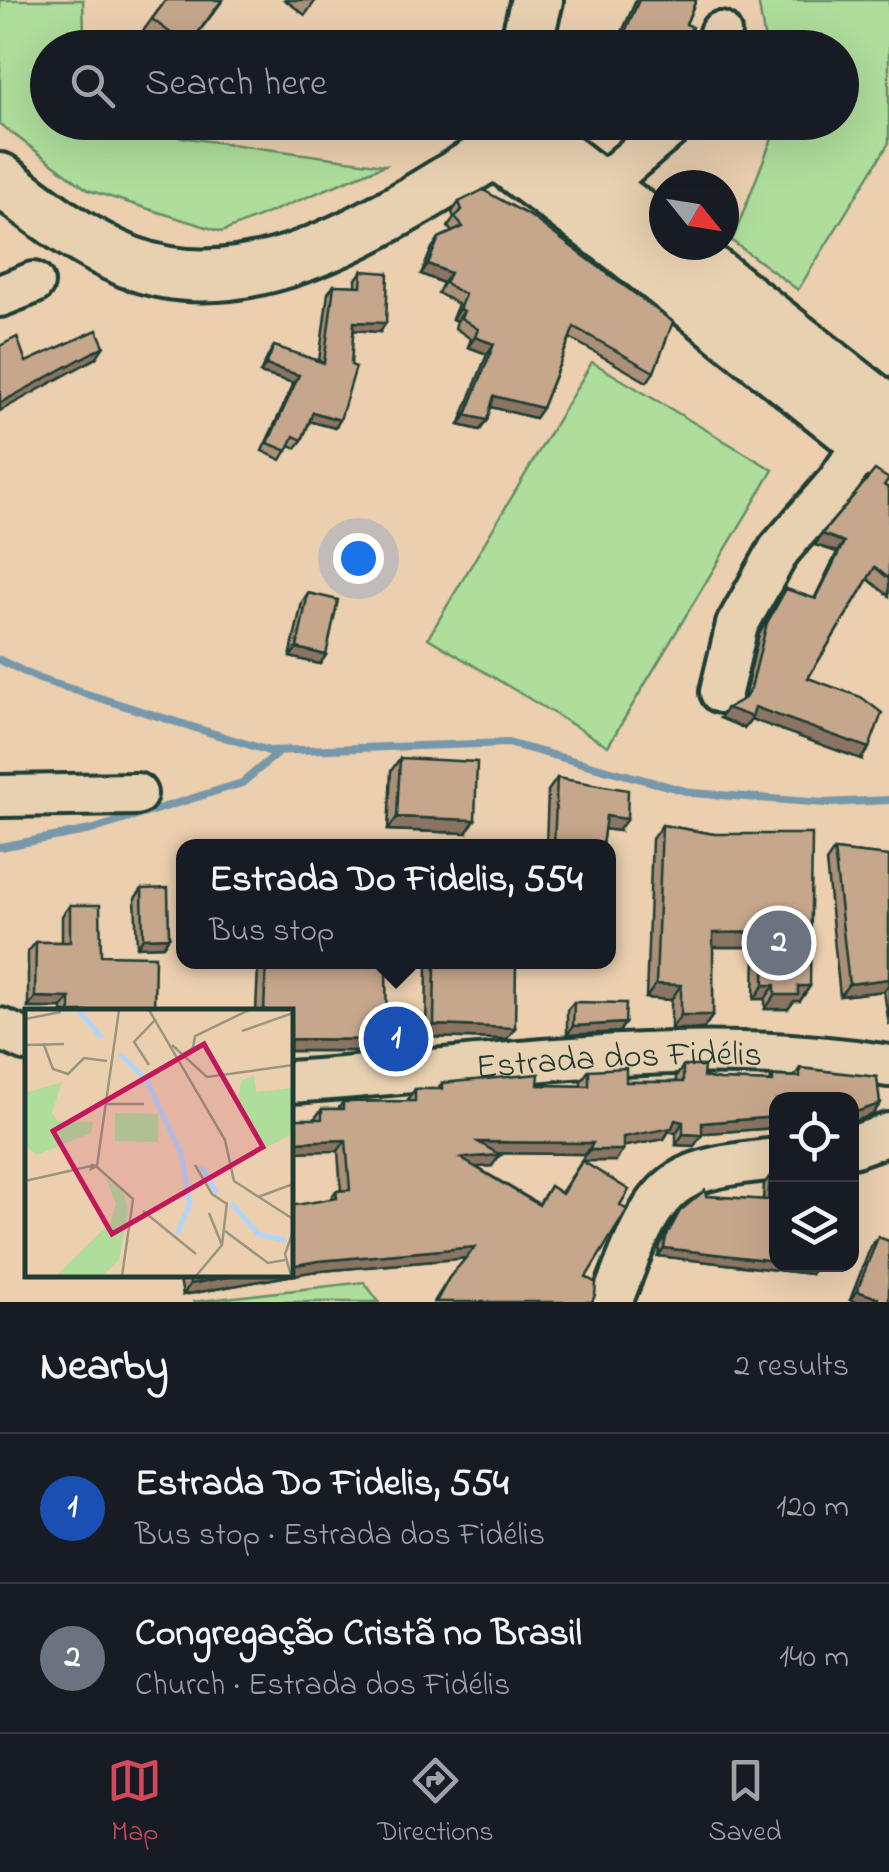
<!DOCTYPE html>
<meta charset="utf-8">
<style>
body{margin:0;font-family:"Indie Flower",sans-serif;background:#242831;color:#f1f3f6}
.controls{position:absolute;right:30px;bottom:30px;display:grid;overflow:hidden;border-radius:20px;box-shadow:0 10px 40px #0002}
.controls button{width:90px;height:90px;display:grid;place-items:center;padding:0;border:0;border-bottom:2px solid #363941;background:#171b24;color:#f1f3f6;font:50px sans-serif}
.compass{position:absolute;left:649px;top:170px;width:90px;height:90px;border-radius:50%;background:#171b24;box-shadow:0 10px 40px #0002;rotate:120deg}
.you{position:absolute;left:358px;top:558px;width:35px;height:35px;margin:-25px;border:8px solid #fff;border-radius:50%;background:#1a73e8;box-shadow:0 0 0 15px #1a73e833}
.badge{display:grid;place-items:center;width:65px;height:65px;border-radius:50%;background:#d1495b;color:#fff;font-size:32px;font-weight:700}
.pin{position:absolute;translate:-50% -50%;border:5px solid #fff;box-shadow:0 2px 10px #0006}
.popup{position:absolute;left:176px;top:839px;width:440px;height:130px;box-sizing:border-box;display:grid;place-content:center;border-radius:20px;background:#171b24;filter:drop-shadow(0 2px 8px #0005);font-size:32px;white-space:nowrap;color:#9ea1a6}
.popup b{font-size:38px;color:#f1f3f6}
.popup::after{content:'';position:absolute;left:50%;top:100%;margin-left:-20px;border:20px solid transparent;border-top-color:#171b24}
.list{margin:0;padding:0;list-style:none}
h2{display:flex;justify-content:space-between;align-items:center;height:130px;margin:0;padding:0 40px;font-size:42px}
h2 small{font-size:32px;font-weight:400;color:#9ea1a6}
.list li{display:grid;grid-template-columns:65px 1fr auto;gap:30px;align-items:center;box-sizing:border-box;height:150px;padding:0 40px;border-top:2px solid #363941}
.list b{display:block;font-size:38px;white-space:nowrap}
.list p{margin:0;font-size:32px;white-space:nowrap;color:#9ea1a6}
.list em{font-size:32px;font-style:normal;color:#9ea1a6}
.icon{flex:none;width:55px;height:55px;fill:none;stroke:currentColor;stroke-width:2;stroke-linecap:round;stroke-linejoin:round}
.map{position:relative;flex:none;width:889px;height:1302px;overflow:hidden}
.search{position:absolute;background:#171b24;box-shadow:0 10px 40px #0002;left:30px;right:30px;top:30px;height:110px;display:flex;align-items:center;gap:25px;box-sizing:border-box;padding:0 35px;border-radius:55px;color:#9ea1a6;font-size:38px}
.sheet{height:430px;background:#171b24}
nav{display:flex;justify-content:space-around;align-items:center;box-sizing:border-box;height:140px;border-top:2px solid #363941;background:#171b24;font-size:28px;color:#9ea1a6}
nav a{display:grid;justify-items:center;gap:5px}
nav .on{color:#d1495b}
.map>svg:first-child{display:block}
.green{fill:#aedd9c;stroke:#668d68;stroke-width:2.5}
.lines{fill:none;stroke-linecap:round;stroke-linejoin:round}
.stream{stroke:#7698aa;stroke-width:8}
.minor-casing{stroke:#1f3d34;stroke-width:48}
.major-casing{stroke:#1f3d34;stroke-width:58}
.minor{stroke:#e8d1b1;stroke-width:40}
.major{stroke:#e8d1b1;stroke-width:50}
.wall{fill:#ab9078;stroke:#1f3d34;stroke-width:2.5}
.shaded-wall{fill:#8b7562;stroke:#1f3d34;stroke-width:2.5}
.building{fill:#c7a78c;stroke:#1f3d34;stroke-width:2.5}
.labels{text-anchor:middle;stroke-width:10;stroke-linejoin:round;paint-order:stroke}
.street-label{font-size:35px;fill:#1f3d34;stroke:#e8d1b1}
.inset-river{fill:none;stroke:#b0d5f9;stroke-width:5}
.inset-road{fill:none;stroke:#99957e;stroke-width:2.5}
.view{fill:#c2185b;fill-opacity:0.15;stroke:#c2185b;stroke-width:5}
.inset-edge{fill:none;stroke:#1f3d34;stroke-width:5}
</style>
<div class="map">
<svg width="889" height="1302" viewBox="0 0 889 1302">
<rect width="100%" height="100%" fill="#ebcfaf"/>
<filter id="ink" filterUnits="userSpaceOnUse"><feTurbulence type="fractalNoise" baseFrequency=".01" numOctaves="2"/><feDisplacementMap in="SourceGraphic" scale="20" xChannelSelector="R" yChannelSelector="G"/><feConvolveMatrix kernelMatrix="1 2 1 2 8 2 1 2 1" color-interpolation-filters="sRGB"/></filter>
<g filter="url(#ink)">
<g class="green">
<path d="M0,0H83L84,35L95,47L48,48V122L165,123L179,137L385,165L222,232L88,190L0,124Z"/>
<path d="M758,0H889V143L798,290L732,241L778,123L842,122V48L766,47Z"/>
<path d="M592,362L773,470L608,746L428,638Z"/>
<path d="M364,1282L379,1302H192Z"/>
</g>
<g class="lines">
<g class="stream">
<path d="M0,660L39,679L269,751L508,743L693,793L825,803L889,800"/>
<path d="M0,847L91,830L242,783L280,751"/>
</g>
<defs>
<g id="minor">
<path d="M715,48L720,33"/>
<path d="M601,186L676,122"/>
<path d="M0,296L33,283"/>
<path d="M721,692L737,625L779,550L838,482L865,442"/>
<path d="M0,796L136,794"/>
<path d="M0,1029L28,1041"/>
<path id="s1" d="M290,1082C488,1069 691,1033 889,1066"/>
<path d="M852,1147L889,1134"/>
<path d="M611,1302C627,1265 643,1205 679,1182C704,1165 747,1163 776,1159"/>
</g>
<g id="major">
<path d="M525,48L537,0"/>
<path d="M523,127L664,235"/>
<path d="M499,155L619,245L889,461"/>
<path d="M0,179C39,210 82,243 129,262C254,311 389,217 491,154"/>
<path d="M677,245L889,412"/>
</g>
</defs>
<use href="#minor" class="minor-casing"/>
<use href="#major" class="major-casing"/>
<use href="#minor" class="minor"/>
<use href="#major" class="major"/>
</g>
<g class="wall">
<path d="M166,0H223L187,48H165L143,31Z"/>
<path d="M285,0H316L305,15Z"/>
<path d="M636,0H696L686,24L684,48H615Z"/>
<path d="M189,122H202L198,129Z"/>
<path d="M459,202L654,372L647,382L570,338L542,408L535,418L491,407L487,420L480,430L459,425L487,354L468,347L471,339L455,328L457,321L452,319L458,304L438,293L443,283L421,274L432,248L439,238L452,232L448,227L454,218L452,212Z"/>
<path d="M362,271L380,332L354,330L335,428L310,421L302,440L296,448L290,445L281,460L262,451L294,383L260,373L269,354L274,346L319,361L328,293L334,285L356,286V279Z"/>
<path d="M884,485L889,489V596L868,579L808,678L861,759L751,719L744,728L720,718L744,698L759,634L786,589L814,599L837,552L815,545Z"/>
<path d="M308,593L326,655L320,664L290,657L302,602Z"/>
<path d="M400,758L466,833L388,830L391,771Z"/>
<path d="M557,778L618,831L604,829L602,846H546L548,791Z"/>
<path d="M662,825L714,834L810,986L800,1001H794L788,1009H765V999H754L755,947H713V1015L703,1029H671V1000L646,998L652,839Z"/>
<path d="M834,850L889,856V1025L884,991L840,996L826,862Z"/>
<path d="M142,889L169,937L163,946L137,947L135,898Z"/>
<path d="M70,905L101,955L154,1012H62V1008H28V952L36,942H62V916Z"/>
<path d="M261,962H386L379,1051H290V1012H256L258,965Z"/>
<path d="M427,962H516L507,1039L426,1037Z"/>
<path d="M574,1002L625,1023L619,1032L567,1035V1010Z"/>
<path d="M683,1066L703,1077L719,1080L769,1082L773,1076L794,1077L800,1068L880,1104L872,1115L776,1100V1128L702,1133L694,1146L676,1145V1133L669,1131L664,1139L623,1146L616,1161H581L585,1154L496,1153L492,1166L476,1167L539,1204L550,1186L561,1193L582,1161L620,1205L586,1277L592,1302H434L449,1278L466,1258L310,1272L183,1295L179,1274H290L330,1199L336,1191H341L338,1151L314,1119L322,1109H338L343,1102L407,1101L415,1089H438L442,1083L581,1086V1081L589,1070L626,1082H676V1077Z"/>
<path d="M770,1176L811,1274L658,1256L660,1245L680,1211L706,1196L763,1200L764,1184Z"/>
<path d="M878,1237L889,1302H856L850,1300L871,1246Z"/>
</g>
<g class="shaded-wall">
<path d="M428,264L450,273L443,283L421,274Z"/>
<path d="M459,309L464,311L457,321L452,319Z"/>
<path d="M354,322L386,323L380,332L349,330Z"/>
<path d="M475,337L494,344L487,354L468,347Z"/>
<path d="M104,346L96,358L0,411V403Z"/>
<path d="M266,365L299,375L294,383L260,373Z"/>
<path d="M494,396L542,408L535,418L487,406Z"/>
<path d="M313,412L340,420L335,428L308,421Z"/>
<path d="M466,415L487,420L480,430L459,425Z"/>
<path d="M822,534L844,542L837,552L815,545Z"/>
<path d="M297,648L326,655L320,664L290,657Z"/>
<path d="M755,707L869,748L861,759L751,719L744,728L720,718L727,708Z"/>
<path d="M606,816L627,819L618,831L597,828Z"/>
<path d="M397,817L475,820L466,833L388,830Z"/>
<path d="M765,932L755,947H703L713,933Z"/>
<path d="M169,937L163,946L137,947L143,938Z"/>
<path d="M889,979V984L884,991L840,996L849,984Z"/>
<path d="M656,984L681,985L671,1000L646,998Z"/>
<path d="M764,985H775L765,999H754Z"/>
<path d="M798,986H810L800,1001H794L788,1009H765L775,995Z"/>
<path d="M35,997L70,998L62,1008H28Z"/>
<path d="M681,1015H713L703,1029H671Z"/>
<path d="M625,1023L619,1032L567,1035L573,1026Z"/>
<path d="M434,1025L515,1028L507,1039L426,1037Z"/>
<path d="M290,1039L387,1040L379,1051H290Z"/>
<path d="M880,1104L872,1115L852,1122V1112Z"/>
<path d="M776,1117V1128L695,1134L702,1123Z"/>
<path d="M675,1120L683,1122L676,1133L669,1131L664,1139L616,1148L623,1137Z"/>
<path d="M683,1134L702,1135L694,1146L676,1145Z"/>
<path d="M346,1140L338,1151L290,1152V1142Z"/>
<path d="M478,1142L593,1143L585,1154L470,1153Z"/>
<path d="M589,1150H623L616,1161H581Z"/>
<path d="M500,1155L492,1166L452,1169L460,1158Z"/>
<path d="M475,1247L468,1258L310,1272L183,1295L190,1284L242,1274H290V1266L318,1261Z"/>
<path d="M664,1248L776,1261V1264L817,1266L811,1274L658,1256Z"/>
<path d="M857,1291L878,1298L876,1302H856L850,1300Z"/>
</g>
<g class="building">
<path d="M166,0H222L188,46L152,19Z"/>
<path d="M639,0H696L686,24L692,27L684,48H618Z"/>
<path d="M483,190L530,216L673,322L654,372L574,327L542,408L494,396L487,420L466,415L494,344L475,337L478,329L461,318L464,311L459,309L465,295L445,283L450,273L428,264L439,238L463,227L455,217L462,210L459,202Z"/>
<path d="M362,271L388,273L386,323L354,322L351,365L356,367L340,420L313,412L302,440L294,436L287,451L268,443L299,375L266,365L274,346L324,363L334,285L361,286Z"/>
<path d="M97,330L104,346L0,403V346L17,337L26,362Z"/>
<path d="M875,470L889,479L884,485L889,489V579L875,567L808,678L861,697L882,713L869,748L755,707L752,717L727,708L745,698L751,688L767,623L786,589L816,599L844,542L822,534Z"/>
<path d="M308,593L338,600L326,655L297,648Z"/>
<path d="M400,758L477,762L475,820L397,817Z"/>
<path d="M557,778L628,790L627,819L606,816L602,846H554Z"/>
<path d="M662,825L714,834H812L810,986H798V995H775V985H764L765,932L713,933V1015H681V985L656,984Z"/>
<path d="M834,850L889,856V979L849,984Z"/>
<path d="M168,888L169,937L143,938L142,889Z"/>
<path d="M70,905H100L101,955L155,956L154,1012H70V998L35,997L36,942H70Z"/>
<path d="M266,962H386L387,1040L290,1039V1012H264Z"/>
<path d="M435,962H516L515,1028L434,1025Z"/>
<path d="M574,1002L626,1003L625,1023L573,1026Z"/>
<path d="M683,1066H704L703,1077L719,1080L773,1082V1076L800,1077V1068L877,1077L880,1104L859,1111L852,1112V1100H776V1117L702,1123V1135L683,1134V1122L675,1120L672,1128L623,1137V1150H589L593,1143L478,1142L500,1155L460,1158L539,1205L550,1186L562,1194L582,1161L629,1190L620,1205L627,1210L586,1277L596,1283L595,1295L592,1302H436L449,1278L475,1247L318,1261L290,1266V1206L337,1198L336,1191L350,1190L346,1140L290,1142V1119H322V1109H343V1102L415,1101V1089H442V1083L539,1074L538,1085L589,1086V1070L626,1068V1082H683Z"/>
<path d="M776,1175V1261L664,1248L666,1237L680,1211L705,1190L706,1196L768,1200L770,1176Z"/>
<path d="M878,1237L889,1241V1302H877L878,1298L857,1291Z"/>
<path d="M189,1274H242L190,1284Z"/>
</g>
</g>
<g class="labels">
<g class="street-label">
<text dy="12" stroke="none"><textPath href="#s1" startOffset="330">Estrada dos Fidélis</textPath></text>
</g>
</g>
<g transform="translate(25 1009)">
<rect width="268" height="268" fill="#ebcfaf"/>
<path d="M229,66L231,83L267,79V125L242,138L212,97L216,72ZM37,73L27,104L33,112L68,113L66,124L11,146L0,135V84ZM90,104L133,105V133L90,132ZM81,169L99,184L103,202L94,251L77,267H31L86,213L91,195Z" fill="#aedd9c"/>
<path class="inset-river" d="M53,1L77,29M94,45L121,70L156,144L165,195L152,225M176,157L192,184M206,194L233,225L260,231"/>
<path class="inset-road" d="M124,1L200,131L209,172L268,210M0,10L36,3M217,22L268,4M0,36L39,35M19,36L28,60L43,65L59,49L82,52M147,36L182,68L268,56M158,45L168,39L170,27L224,1M124,56L109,33L131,10M81,95H119M170,156L187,185L202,195M72,157L66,160L67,156L72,157L94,1M72,158L108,190L97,267M0,172L66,157M233,188L268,175M118,202L171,245M184,204L197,236M200,222L243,254L260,251M171,267L197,236L202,193M266,267L260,245L268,223"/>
<path class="view" d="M179,35L238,138L87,225L28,122Z"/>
<rect width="268" height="268" class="inset-edge"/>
</g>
</svg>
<div class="controls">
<button><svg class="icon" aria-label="locate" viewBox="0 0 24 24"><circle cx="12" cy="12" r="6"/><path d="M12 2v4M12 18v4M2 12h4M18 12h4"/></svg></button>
<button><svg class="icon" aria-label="layers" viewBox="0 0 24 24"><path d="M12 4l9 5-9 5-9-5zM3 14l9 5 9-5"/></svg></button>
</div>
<svg class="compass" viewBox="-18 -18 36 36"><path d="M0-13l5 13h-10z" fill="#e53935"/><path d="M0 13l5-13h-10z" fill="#9ea1a6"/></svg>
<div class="you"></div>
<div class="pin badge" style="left:396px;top:1039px;background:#1a4fb4">1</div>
<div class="popup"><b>Estrada Do Fidelis, 554</b>Bus stop</div>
<div class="pin badge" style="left:779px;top:943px;background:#6b7280">2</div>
<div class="search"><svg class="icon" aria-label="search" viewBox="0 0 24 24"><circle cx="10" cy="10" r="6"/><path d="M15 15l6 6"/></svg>Search here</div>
</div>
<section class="sheet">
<h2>Nearby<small>2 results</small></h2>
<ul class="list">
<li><span class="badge" style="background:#1a4fb4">1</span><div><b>Estrada Do Fidelis, 554</b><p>Bus stop · Estrada dos Fidélis</p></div><em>120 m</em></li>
<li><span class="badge" style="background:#6b7280">2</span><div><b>Congregação Cristã no Brasil</b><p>Church · Estrada dos Fidélis</p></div><em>140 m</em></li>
</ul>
</section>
<nav>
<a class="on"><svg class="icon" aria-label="map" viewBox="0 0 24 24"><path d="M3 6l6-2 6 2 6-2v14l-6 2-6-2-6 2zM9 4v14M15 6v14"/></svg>Map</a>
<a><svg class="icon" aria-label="directions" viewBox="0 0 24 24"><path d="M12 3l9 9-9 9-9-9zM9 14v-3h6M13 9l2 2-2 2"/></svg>Directions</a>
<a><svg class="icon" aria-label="saved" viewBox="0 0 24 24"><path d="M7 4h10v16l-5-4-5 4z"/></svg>Saved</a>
</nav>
